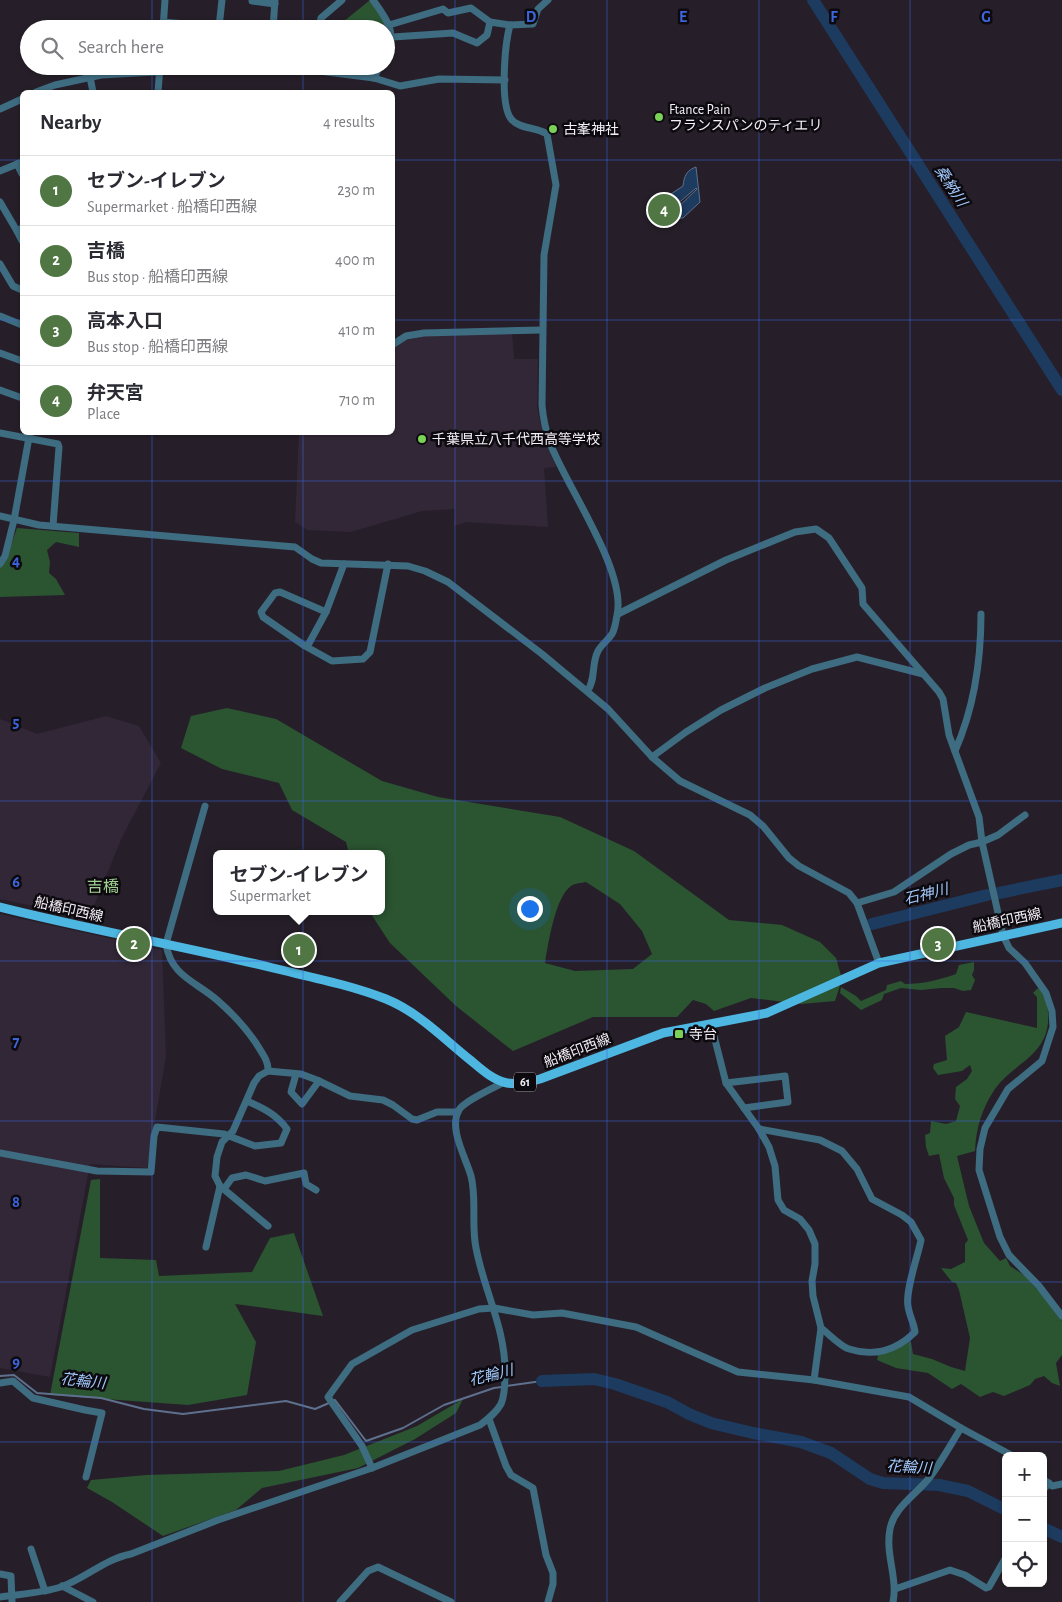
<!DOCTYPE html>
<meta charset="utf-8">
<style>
body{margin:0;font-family:"Alegreya Sans","Noto Sans JP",sans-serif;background:#f7f7f7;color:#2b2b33}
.controls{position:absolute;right:15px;bottom:15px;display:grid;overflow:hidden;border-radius:8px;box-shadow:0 1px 4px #0004}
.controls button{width:45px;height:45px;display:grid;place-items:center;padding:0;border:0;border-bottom:1px solid #e1e1e2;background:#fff;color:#2b2b33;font:25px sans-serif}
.you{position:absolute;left:529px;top:908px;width:18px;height:18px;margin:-12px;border:4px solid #fff;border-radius:50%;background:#1a73e8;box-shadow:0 0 0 8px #1a73e833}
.badge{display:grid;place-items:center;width:32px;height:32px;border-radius:50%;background:#4f7643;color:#fff;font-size:16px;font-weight:700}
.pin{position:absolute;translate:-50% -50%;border:2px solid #fff;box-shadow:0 1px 5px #0006}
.popup{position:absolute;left:213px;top:850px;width:172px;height:65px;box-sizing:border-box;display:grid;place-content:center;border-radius:8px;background:#fff;filter:drop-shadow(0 1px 4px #0005);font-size:16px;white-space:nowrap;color:#7c7c81}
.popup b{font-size:19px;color:#2b2b33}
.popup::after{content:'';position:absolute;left:50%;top:100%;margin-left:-10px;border:10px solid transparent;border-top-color:#fff}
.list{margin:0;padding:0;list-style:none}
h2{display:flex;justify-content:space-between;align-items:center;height:65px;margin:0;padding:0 20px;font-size:21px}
h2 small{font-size:16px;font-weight:400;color:#7c7c81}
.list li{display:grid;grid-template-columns:32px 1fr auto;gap:15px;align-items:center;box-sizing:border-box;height:70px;padding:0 20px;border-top:1px solid #e1e1e2}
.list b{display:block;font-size:19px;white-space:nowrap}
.list p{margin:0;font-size:16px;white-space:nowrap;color:#7c7c81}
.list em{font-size:16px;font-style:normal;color:#7c7c81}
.icon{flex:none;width:28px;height:28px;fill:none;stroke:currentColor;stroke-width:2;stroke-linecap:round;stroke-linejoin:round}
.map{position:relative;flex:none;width:1062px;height:1602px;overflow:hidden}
.search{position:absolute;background:#fff;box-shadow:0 1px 4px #0004;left:20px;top:20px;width:375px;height:55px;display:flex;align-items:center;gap:12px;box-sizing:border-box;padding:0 18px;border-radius:28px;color:#7c7c81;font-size:19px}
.panel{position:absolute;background:#fff;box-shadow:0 1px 4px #0004;left:20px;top:90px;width:375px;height:345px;border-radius:8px}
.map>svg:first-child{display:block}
.built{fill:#322736}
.green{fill:#2b5431;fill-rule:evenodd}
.water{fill:#1d3a5f;stroke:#5e708d}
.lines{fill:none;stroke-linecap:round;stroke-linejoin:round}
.stream{stroke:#5e708d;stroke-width:2}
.river{stroke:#1d3a5f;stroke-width:12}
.minor{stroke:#3e6c81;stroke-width:7}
.major{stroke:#4db7e2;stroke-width:9}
.grid{fill:none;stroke:#3d66dd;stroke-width:1;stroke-opacity:0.55}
.poi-dot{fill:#7bd156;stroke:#0d0a0f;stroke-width:2}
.labels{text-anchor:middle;stroke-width:5;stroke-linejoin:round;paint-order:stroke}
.shield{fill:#0d0a0f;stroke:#afaab1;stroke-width:1}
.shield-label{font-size:12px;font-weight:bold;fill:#f5eff7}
.poi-label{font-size:14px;fill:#f5eff7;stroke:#0d0a0f;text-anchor:start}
.street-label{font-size:14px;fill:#f5eff7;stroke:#0d0a0f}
.water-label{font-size:15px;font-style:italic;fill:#a3cafe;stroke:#0d0a0f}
.quarter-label{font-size:16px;fill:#a2d090;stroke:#0d0a0f}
.grid-label{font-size:16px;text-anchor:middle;font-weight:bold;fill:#3d66dd;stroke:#0d0a0f;stroke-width:5;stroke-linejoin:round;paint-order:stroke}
</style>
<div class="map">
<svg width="1062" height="1602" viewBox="0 0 1062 1602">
<rect width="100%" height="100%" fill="#261f29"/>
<g class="built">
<path d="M512,333L514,359H538L537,406L540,421L556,467L544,468L548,527L466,522L454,526L455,509L422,511L351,532L307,530L295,522L299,433L392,432V349L394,347L406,340L424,336Z"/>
<path d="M106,716L139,726L161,763L122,837L89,918L0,899V719L37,734Z"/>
<path d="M0,914L162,950L166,1056L147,1168L90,1164L50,1377L0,1368Z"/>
</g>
<g class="green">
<path d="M370,0L382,16L390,38L386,46V29H338V26Z"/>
<path d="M17,528L79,533V547L56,542L47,550L50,562L49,573L56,579L65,595L0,597V568L6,559Z"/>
<path d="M227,708L276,719L382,781L438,797L560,817L634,851L729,920L782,925L820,942L836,958L842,979L835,1001L801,1004L751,998L714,1011L706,1004L693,1000L677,1017H593L513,1051L456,1006L390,943L369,911H382V854H349L346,842L292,810L279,783L222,769L181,748L191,716ZM586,882L620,904L642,931L652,954L633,969L575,971L545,963C548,945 555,897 571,886C575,883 582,883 586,882Z"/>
<path d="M974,962V970L972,975L975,980L971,990L963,991L954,988H941L921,990L901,988L884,994L882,1000L861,1010L840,993L841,987L856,996L861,1001L886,990L887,985L901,981L905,984C923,984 939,980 956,974L959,965Z"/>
<path d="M1038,988C1044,994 1048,1004 1048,1013C1051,1055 1014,1062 995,1089C982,1108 976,1128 975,1151L957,1156L969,1206L984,1243L1000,1261L1006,1258L1010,1266L1024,1275L1044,1297L1062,1321V1355L1056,1363L1060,1386L1052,1383L1044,1376L1035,1379L1030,1385L1004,1396L993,1392L980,1397L961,1384L952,1389L928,1373L896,1368L877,1360L879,1351L903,1339L911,1342L913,1354L932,1359L951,1367L965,1371L970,1338L959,1290L956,1283L952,1282L941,1268L951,1269L965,1262V1244L968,1240L954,1205V1198L944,1178L939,1154L929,1156L926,1147L925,1135L930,1133L931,1121L946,1124L956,1121L960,1106L955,1099L956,1087L967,1079L972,1071L970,1065L962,1071L938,1075L933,1068L934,1064L947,1060L945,1036L959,1027L966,1012L1037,1028V997L1033,993Z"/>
<path d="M100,1179V1258L156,1260L159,1276L252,1272L270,1238L294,1233L323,1316L235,1304L256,1342L247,1395L188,1405L50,1395L91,1180Z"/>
<path d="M463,1399L456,1413L415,1439L358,1468L262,1488L236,1510L163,1536L112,1502L87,1488L91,1480L146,1475L279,1471L344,1455L417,1426Z"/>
</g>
<path class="water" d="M696,167L700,202L683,218L668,220L667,215L673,212L697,189L696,188L675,206L665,203L656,209V204L683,186C684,176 687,170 696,167Z"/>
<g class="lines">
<g class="stream">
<path d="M0,1376L14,1375L37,1393L101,1398L144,1409L183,1414L286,1401L315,1409L329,1403"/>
<path d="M507,1386L542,1381"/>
<path d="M333,1401L335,1400L366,1441L403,1428L444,1405L494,1388L502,1387"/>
</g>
<g class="river">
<path d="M813,0L1062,390"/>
<path d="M999,893L1062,880"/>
<path d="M872,924L987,895"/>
<path d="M542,1381L594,1379L615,1384L667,1402L689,1414L711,1423L753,1433L801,1442L831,1453L870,1479L883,1483L939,1485L968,1491L1006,1510"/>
<path d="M1043,1528L1062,1537"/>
</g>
<g class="minor">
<path d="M252,0V1L275,4"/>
<path d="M373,0C386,18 398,33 386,54"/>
<path d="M548,0L538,9L533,24L510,25C505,43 499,107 512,120C520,129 537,127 547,134L556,185L544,255L542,405C543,418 546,431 550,443C566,486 627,571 617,615C616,621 615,629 612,634C608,640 601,645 598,651C591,664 596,681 587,691"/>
<path d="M163,22L219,27L222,0"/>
<path d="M389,25L443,9L448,13L471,8L490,22L510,25"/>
<path d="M163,29L165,0"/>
<path d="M273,29L275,0"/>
<path d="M319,29L321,18L342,0"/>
<path d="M393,37L453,33L477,43L487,35L490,22"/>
<path d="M279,66L374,78L400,86L439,79L505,80"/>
<path d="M90,77L93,92"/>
<path d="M374,78L380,66"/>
<path d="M36,92L55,85L101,75L265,66"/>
<path d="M158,92L160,66"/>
<path d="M0,109L22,99"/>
<path d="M17,164L22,174"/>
<path d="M0,171L22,162"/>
<path d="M0,202L17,231"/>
<path d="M22,228L17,231L22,241"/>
<path d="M0,264L13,286L22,290"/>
<path d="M0,316L22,325"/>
<path d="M392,345L406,336L424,333L542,330"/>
<path d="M0,353L22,361"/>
<path d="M0,390L22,398"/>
<path d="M0,433L58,444L59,447L53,526"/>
<path d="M0,516L39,525L295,547L312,559L321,563L408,566L425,571L448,582L542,654L608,709L652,757L680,781L750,815L763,826L789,858L799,866L849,893L857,903L879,963"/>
<path d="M0,564L5,556L14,520L30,432"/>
<path d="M326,612L344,564"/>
<path d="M618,614L726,560L795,532L816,529L829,538L862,588L863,604L939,692L943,699L949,735L979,817L982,842L1003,935L1009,948L1025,963L1046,993L1052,1011L1053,1027L1042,1061L1008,1089L985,1128L980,1149L979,1170L1000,1237L1009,1255L1039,1286L1062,1316"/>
<path d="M307,647L326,612L280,592L275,593L261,612L263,617L305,646L332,661L363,659L370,652L388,564"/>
<path d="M955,751C974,708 981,661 981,614"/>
<path d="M652,757L686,732L721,710L765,688L812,669L857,657L923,674"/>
<path d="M205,806L166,944C171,976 195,981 217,1000C231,1012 245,1027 256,1043C261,1052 269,1061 268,1071"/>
<path d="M857,903L894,892L951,854L969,845L982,842L998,835L1025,815"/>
<path d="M711,1024L726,1083L759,1129L769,1147L775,1166L778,1200L784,1210L800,1219L809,1230L815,1244V1264L812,1281L813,1296L821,1328L814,1380"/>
<path d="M296,1074L291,1092L302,1104L319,1081"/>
<path d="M726,1083L785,1076L788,1102L744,1108"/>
<path d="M759,1129L820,1140L842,1151L857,1169L872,1199L902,1215L911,1222L921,1240C918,1256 905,1291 908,1306C909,1315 914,1323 915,1332C897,1350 874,1357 849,1349C840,1346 829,1334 821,1328"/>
<path d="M0,1153L97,1171L151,1172L154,1136L157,1127L224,1134L255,1146L281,1143L287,1129C276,1114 263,1108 247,1101"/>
<path d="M224,1189L232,1178L246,1175L265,1181L304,1173L306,1184L316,1190"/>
<path d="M268,1226L220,1186L215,1176L217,1157L222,1142L233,1131L254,1083L259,1076L268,1071L301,1074L317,1080L350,1096L383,1100L393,1105L412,1119L417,1120L437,1112H458"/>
<path d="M206,1247L220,1186"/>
<path d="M0,1383L13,1381L33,1398L85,1410L102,1413L86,1477"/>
<path d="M489,1419L506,1466L511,1475L533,1488L546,1555L553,1573V1584L548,1602"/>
<path d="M372,1468L362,1446L328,1397L352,1364L412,1330L479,1309L494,1308L533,1315L562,1313L636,1327L738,1372L814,1380L909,1397L961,1428L1013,1456"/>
<path d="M1043,1479L1052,1486L1062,1484"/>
<path d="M1043,1490L1049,1483"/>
<path d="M31,1549L45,1591"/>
<path d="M0,1574L11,1576L12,1602"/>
<path d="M62,1586L93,1602"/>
<path d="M895,1589L950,1570L965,1575L986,1588L989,1587L1006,1557"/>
<path d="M0,1597C20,1594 42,1593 61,1587C86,1578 105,1559 131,1554L218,1520L372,1468L480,1425C488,1419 496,1413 501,1404C505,1395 505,1383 505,1374C506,1329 484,1291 476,1248C471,1224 477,1199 471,1176C466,1158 448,1128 459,1110C464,1101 494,1088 504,1082"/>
<path d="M340,1602L368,1571L378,1567L451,1602"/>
<path d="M893,1602C898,1578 885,1554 890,1529C894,1507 917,1494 930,1477C941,1462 951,1444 961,1428"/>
</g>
<path class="major" d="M0,907C91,930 183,946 273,968C310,977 351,985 386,999C418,1012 443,1038 469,1059C480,1068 492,1080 507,1083C518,1085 530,1082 540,1079L663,1033L767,1013L879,963L1062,923"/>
</g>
<path class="grid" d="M152,0V29M303,0V29M455,0V1602M607,0V1602M759,0V1602M910,0V1602M152,66V92M303,66V92M0,160H22M392,160H1062M0,320H22M392,320H1062M152,432V1602M303,432V1602M0,481H1062M0,641H1062M0,801H1062M0,961H1062M0,1121H1062M0,1282H1062M0,1442H1062"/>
<g class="poi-dot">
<circle cx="659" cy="117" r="5"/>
<circle cx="553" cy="129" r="5"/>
<circle cx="422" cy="439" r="5"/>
<rect x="674" y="1029" width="10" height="10" rx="2.5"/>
</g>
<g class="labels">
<rect class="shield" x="514" y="1072.5" width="22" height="19" rx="4"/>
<g class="shield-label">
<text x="525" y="1086">61</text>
</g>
<g class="poi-label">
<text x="669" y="114">Ftance Pain<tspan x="669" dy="16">フランスパンのティエリ</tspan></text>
<text x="563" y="134">古峯神社</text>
<text x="432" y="444">千葉県立八千代西高等学校</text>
<text x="689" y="1039">寺台</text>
</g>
<g class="street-label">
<text transform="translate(69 909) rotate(13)" y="5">船橋印西線</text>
<text transform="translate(1007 920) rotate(-12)" y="5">船橋印西線</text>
<text transform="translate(577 1050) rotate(-21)" y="5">船橋印西線</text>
</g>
<g class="water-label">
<text transform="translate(951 186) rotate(57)" y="5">桑納川</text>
<text transform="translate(926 894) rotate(-14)" y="5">石神川</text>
<text transform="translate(491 1375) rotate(-14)" y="5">花輪川</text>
<text transform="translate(83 1381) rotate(6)" y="5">花輪川</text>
<text transform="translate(909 1467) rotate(3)" y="5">花輪川</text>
</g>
<g class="quarter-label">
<text x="103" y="892">吉橋</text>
</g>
</g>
<g class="grid-label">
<text x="531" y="22">D</text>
<text x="683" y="22">E</text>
<text x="834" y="22">F</text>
<text x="986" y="22">G</text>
<text x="16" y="566">4</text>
<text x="16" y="727">5</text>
<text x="16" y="887">6</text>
<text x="16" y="1047">7</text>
<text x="16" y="1207">8</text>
<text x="16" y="1367">9</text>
</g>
</svg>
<div class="controls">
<button>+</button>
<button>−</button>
<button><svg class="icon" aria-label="locate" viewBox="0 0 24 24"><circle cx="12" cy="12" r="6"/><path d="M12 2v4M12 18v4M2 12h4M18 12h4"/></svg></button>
</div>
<div class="you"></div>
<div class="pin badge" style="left:299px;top:950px">1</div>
<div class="popup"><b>セブン-イレブン</b>Supermarket</div>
<div class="pin badge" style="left:134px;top:944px">2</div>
<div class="pin badge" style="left:938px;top:944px">3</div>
<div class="pin badge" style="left:664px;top:210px">4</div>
<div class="search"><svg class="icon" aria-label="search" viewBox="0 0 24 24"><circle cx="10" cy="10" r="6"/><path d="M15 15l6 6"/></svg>Search here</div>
<section class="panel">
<h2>Nearby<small>4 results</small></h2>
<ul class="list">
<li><span class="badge">1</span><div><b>セブン-イレブン</b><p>Supermarket · 船橋印西線</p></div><em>230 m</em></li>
<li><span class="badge">2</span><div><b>吉橋</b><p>Bus stop · 船橋印西線</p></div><em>400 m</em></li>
<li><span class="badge">3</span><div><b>高本入口</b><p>Bus stop · 船橋印西線</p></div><em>410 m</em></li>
<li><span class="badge">4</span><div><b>弁天宮</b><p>Place</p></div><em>710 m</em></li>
</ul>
</section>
</div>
